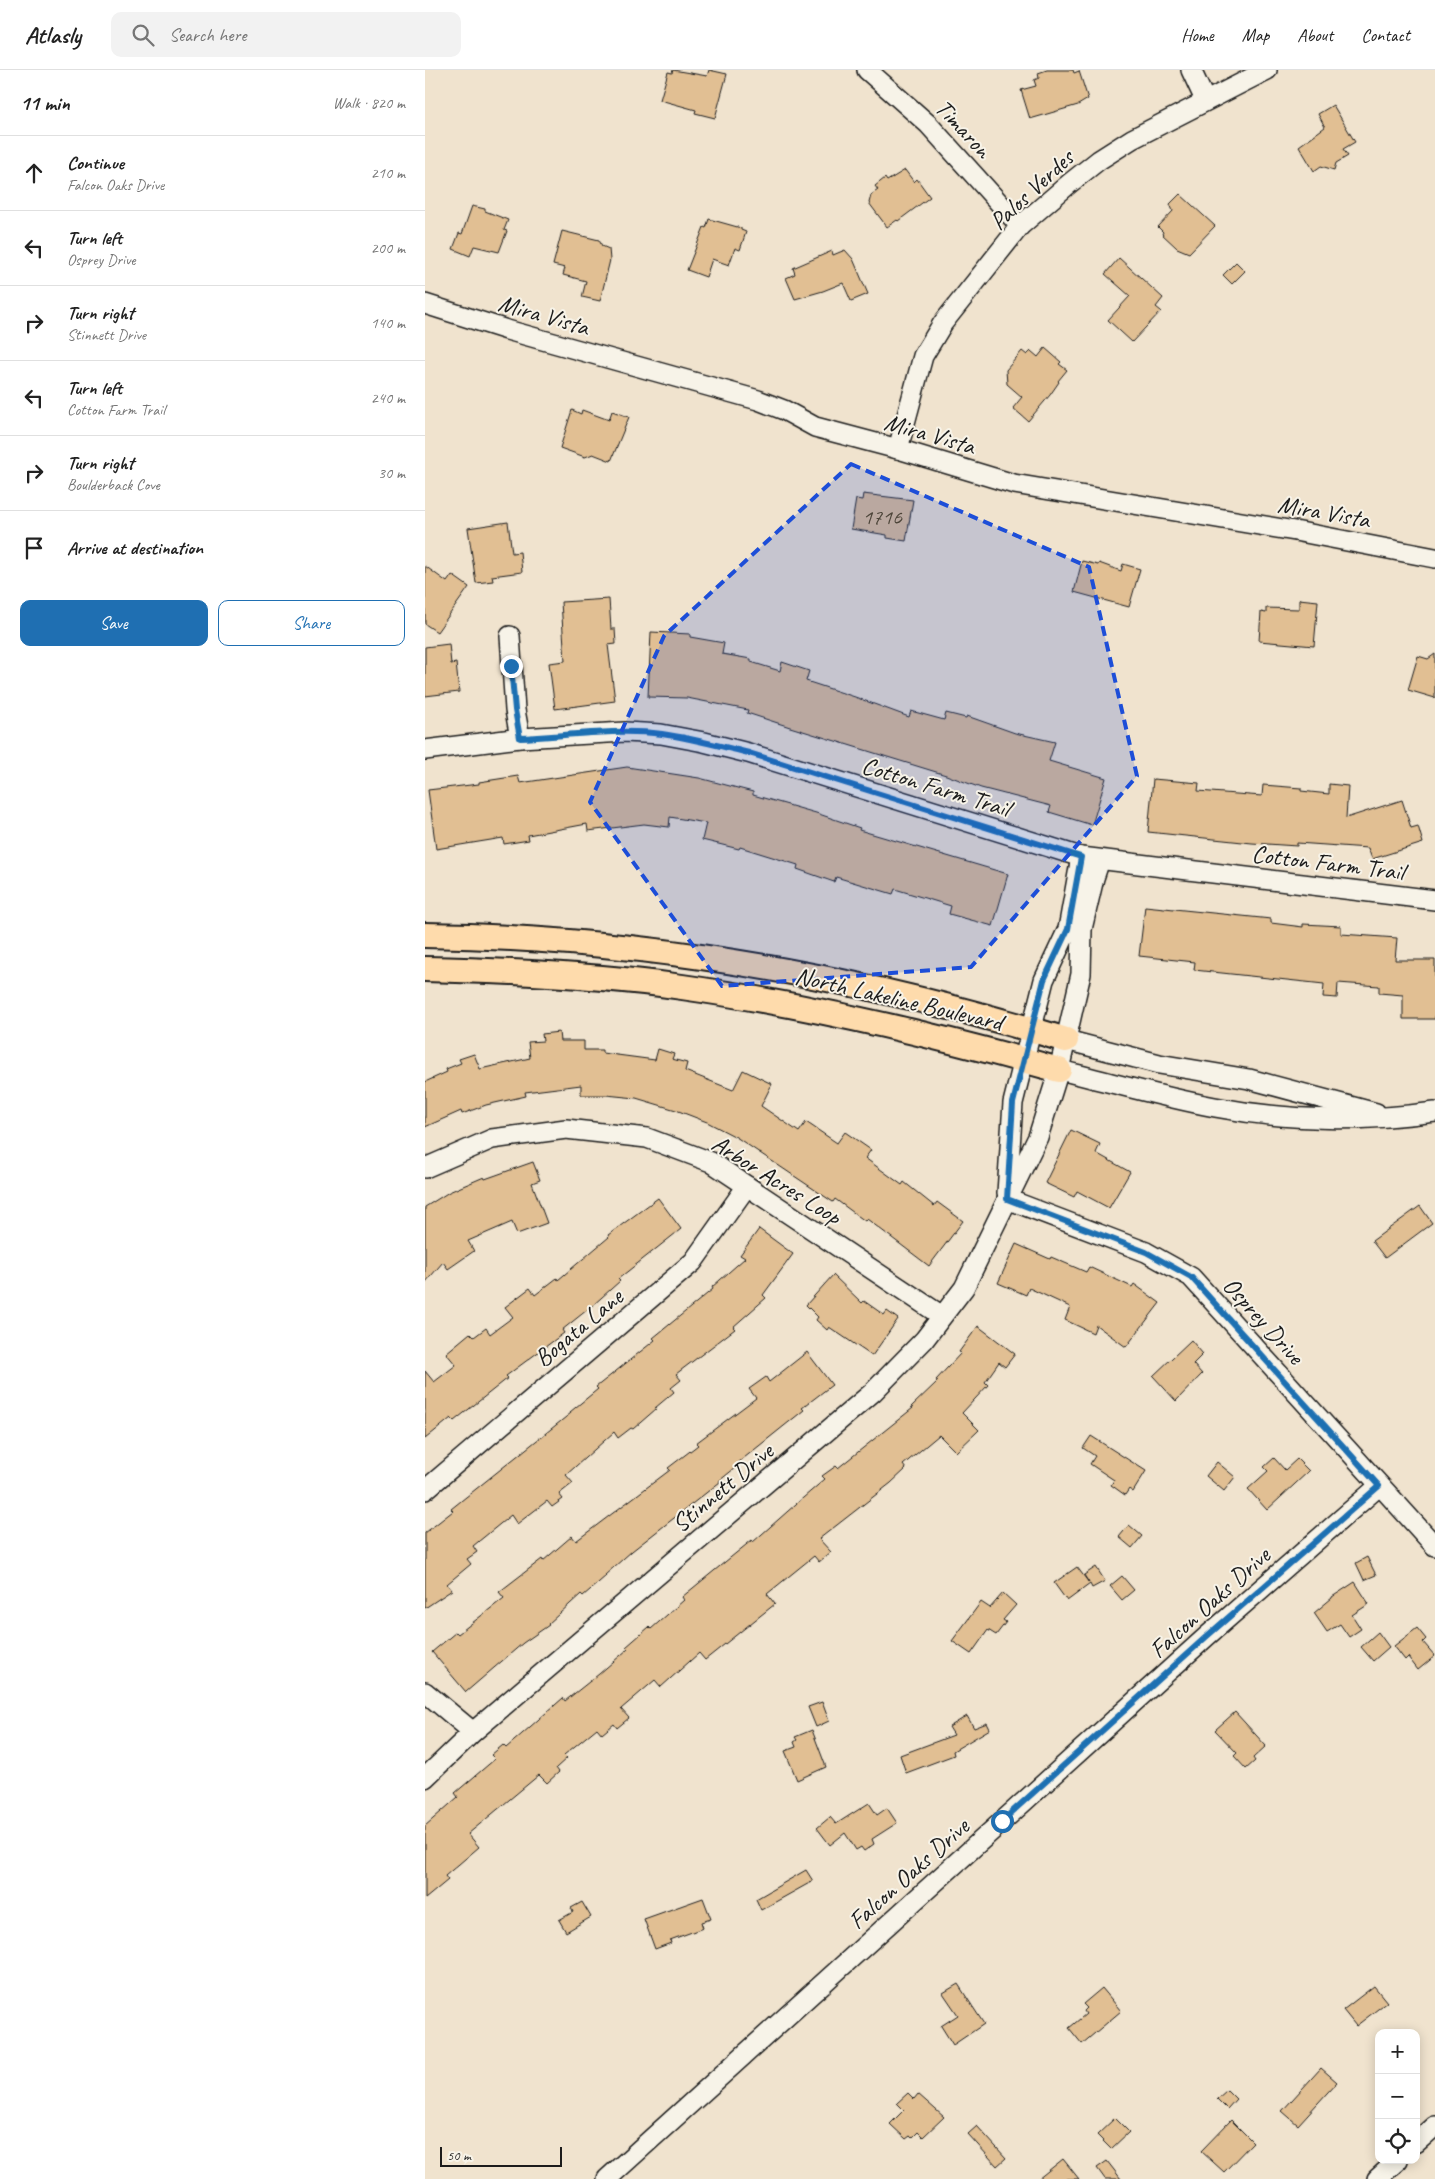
<!DOCTYPE html>
<meta charset="utf-8">
<style>
body{margin:0;font-family:Caveat,sans-serif;background:#f2f2f2;color:#222}
.controls{position:absolute;right:15px;bottom:15px;display:grid;overflow:hidden;border-radius:10px;box-shadow:0 2px 12px #0003}
.controls button{width:45px;height:45px;display:grid;place-items:center;padding:0;border:0;border-bottom:1px solid #e0e0e0;background:#fff;color:#222;font:25px sans-serif}
.scale{position:absolute;left:15px;bottom:12px;width:122px;box-sizing:border-box;padding-left:5px;border:2px solid #1c1c1c;border-top:0;font-size:14px;line-height:18px;white-space:nowrap;color:#1c1c1c;-webkit-text-stroke:4px #f7f3e8;paint-order:stroke}
.stop{position:absolute;width:15px;height:15px;margin:-11px;border:4px solid #1f6fb2;border-radius:50%;background:#fff}
.stop.end{background:#1f6fb2;border-color:#fff;box-shadow:0 1px 5px #0008}
.list{margin:0;padding:0;list-style:none}
h2{display:flex;justify-content:space-between;align-items:center;height:65px;margin:0;padding:0 20px;font-size:21px}
h2 small{font-size:16px;font-weight:400;color:#767676}
.list li{display:grid;grid-template-columns:32px 1fr auto;gap:15px;align-items:center;box-sizing:border-box;height:75px;padding:0 20px;border-top:1px solid #e0e0e0}
.list b{display:block;font-size:19px;white-space:nowrap}
.list p{margin:0;font-size:16px;white-space:nowrap;color:#767676}
.list em{font-size:16px;font-style:normal;color:#767676}
.actions{display:flex;gap:10px;padding:15px 20px}
.actions a{flex:1;padding:11px 0;border:1px solid #1f6fb2;border-radius:10px;text-align:center;font-size:18px;color:#1f6fb2}
.actions .main{background:#1f6fb2;color:#fff}
.icon{flex:none;width:28px;height:28px;fill:none;stroke:currentColor;stroke-width:2;stroke-linecap:round;stroke-linejoin:round}
.map{position:relative;flex:none;width:1010px;height:2109px;overflow:hidden}
header{display:flex;align-items:center;gap:30px;box-sizing:border-box;height:70px;padding:0 25px;background:#fff;border-bottom:1px solid #e0e0e0}
header strong{font-size:24px}
nav{display:flex;gap:28px;margin-inline-start:auto;font-size:18px}
.search{width:350px;height:45px;background:#f2f2f2;display:flex;align-items:center;gap:12px;box-sizing:border-box;padding:0 18px;border-radius:10px;color:#767676;font-size:19px}
main{display:flex}
aside{flex:1;background:#fff}
.map>svg:first-child{display:block}
.building{fill:#e1bf93;stroke:#1c1c1c}
.lines{fill:none;stroke-linecap:round;stroke-linejoin:round}
.minor-casing{stroke:#1c1c1c;stroke-width:22}
.major-casing{stroke:#1c1c1c;stroke-width:28}
.minor{stroke:#f7f3e8;stroke-width:19}
.major{stroke:#fedbac;stroke-width:24}
.route{stroke:#1f6fb2;stroke-width:6}
.marked{fill:#1d4ed8;fill-opacity:0.2;stroke:#1d4ed8;stroke-width:4;stroke-dasharray:10 6;stroke-linejoin:round}
.labels{text-anchor:middle;stroke-width:4;stroke-linejoin:round;paint-order:stroke}
.number-label{font-size:22px;fill:#4d453a}
.street-label{font-size:25px;fill:#1c1c1c;stroke:#f7f3e8}
</style>
<header>
<strong>Atlasly</strong>
<div class="search"><svg class="icon" aria-label="search" viewBox="0 0 24 24"><circle cx="10" cy="10" r="6"/><path d="M15 15l6 6"/></svg>Search here</div>
<nav><a>Home</a><a>Map</a><a>About</a><a>Contact</a></nav>
</header>
<main>
<aside>
<h2>11 min<small>Walk · 820 m</small></h2>
<ul class="list">
<li><svg class="icon" aria-label="ahead" viewBox="0 0 24 24"><path d="M12 20V5M6 11l6-6 6 6"/></svg><div><b>Continue</b><p>Falcon Oaks Drive</p></div><em>210 m</em></li>
<li><svg class="icon" aria-label="left" viewBox="0 0 24 24"><path d="M17 20v-9H6M10 6l-5 5 5 5"/></svg><div><b>Turn left</b><p>Osprey Drive</p></div><em>200 m</em></li>
<li><svg class="icon" aria-label="right" viewBox="0 0 24 24"><path d="M7 20v-9h11M14 6l5 5-5 5"/></svg><div><b>Turn right</b><p>Stinnett Drive</p></div><em>140 m</em></li>
<li><svg class="icon" aria-label="left" viewBox="0 0 24 24"><path d="M17 20v-9H6M10 6l-5 5 5 5"/></svg><div><b>Turn left</b><p>Cotton Farm Trail</p></div><em>240 m</em></li>
<li><svg class="icon" aria-label="right" viewBox="0 0 24 24"><path d="M7 20v-9h11M14 6l5 5-5 5"/></svg><div><b>Turn right</b><p>Boulderback Cove</p></div><em>30 m</em></li>
<li><svg class="icon" aria-label="arrive" viewBox="0 0 24 24"><path d="M6 21V4h12l-3 4 3 4H6"/></svg><div><b>Arrive at destination</b></div></li>
</ul>
<div class="actions"><a class="main">Save</a><a>Share</a></div>
</aside>
<div class="map">
<svg width="1010" height="2109" viewBox="0 0 1010 2109">
<rect width="100%" height="100%" fill="#f0e3ce"/>
<filter id="ink" filterUnits="userSpaceOnUse"><feTurbulence type="fractalNoise" baseFrequency=".02" numOctaves="2"/><feDisplacementMap in="SourceGraphic" scale="10" xChannelSelector="R" yChannelSelector="G"/><feConvolveMatrix kernelMatrix="1 2 1 2 8 2 1 2 1" color-interpolation-filters="sRGB"/></filter>
<g filter="url(#ink)">
<g class="building">
<path d="M248,0L282,6L284,0L302,4L290,48L270,43L271,40L235,30L243,2L247,3Z"/>
<path d="M622,0H648L649,3L654,1L663,29L653,35L605,49L596,20L611,16L609,10L614,8L613,3Z"/>
<path d="M908,35L930,72L918,79L923,86L911,93L909,100L896,96L889,101L874,76L900,57L893,44Z"/>
<path d="M480,100L489,112L492,109L505,127L473,151L472,150L462,157L444,133L446,125L453,120L450,116L460,108L462,111Z"/>
<path d="M755,124L790,156L764,183L752,178L737,164L738,162L733,157L748,141L745,134Z"/>
<path d="M47,136L60,139V141L83,150L79,160L82,161L74,182L49,176L45,186L28,179L34,163L37,164Z"/>
<path d="M284,149L316,158V160L321,162L315,180L310,178L304,195L287,189L281,207L262,200L279,157L281,158Z"/>
<path d="M137,161L174,170L177,176L184,179L185,190L175,231L157,227L161,211L138,205L140,198L128,195Z"/>
<path d="M420,180L428,189L443,224L426,231L418,213L398,221L370,229L361,208L370,204L368,198L407,181L408,185Z"/>
<path d="M694,188L738,228L731,237L736,241L707,272L683,250L705,226L680,204Z"/>
<path d="M811,192L820,201L807,214L798,205Z"/>
<path d="M620,278L636,292L634,294L642,300L633,311L634,312L625,325L603,351L588,338L597,327L582,314L581,300L597,281L602,285L606,281L613,287Z"/>
<path d="M147,340L156,344L157,340L184,350L187,341L204,347L186,391L168,384L160,387L135,378Z"/>
<path d="M438,424L488,430L481,471L462,468V465L426,459L431,429L437,430Z"/>
<path d="M83,452L87,483L95,482L97,502L67,506L68,511L51,513L43,458Z"/>
<path d="M657,491L673,495L674,493L696,501L698,494L715,499L704,537L649,522Z"/>
<path d="M0,496L22,512L27,505L44,517L12,562L0,554Z"/>
<path d="M184,529L186,559H190L191,574L183,575L190,631L130,639L124,593L140,591L136,532Z"/>
<path d="M874,529L893,531L889,576L834,571L836,542L841,543V538L874,539Z"/>
<path d="M226,562L265,564V567L299,573L297,584L326,589V592L355,601L357,592L384,601L381,611L430,627L484,647L486,641L519,650L521,643L541,648L542,646L590,663L630,672L624,691L681,708L667,755L624,742L626,736L556,718L521,705L365,657L322,643L323,640L262,628L223,627Z"/>
<path d="M24,574L26,594L31,593L34,622L0,626V577Z"/>
<path d="M1010,584V628L983,620L993,586L1003,589Z"/>
<path d="M202,697L274,708L328,722V725L391,743L435,758L434,760L583,804L568,856L524,844L526,836L470,819L468,824L411,807L409,812L372,799L373,795L315,777L314,779L277,770L281,753L245,747L244,757L219,754L163,761L162,754L103,765L104,770L79,774L78,768L11,779L3,720L54,714V712L93,706L95,713Z"/>
<path d="M728,709L774,713L773,721L837,726L838,715L876,718V721L904,724V714L923,716L921,748L977,730L986,758L993,756L998,773L947,789L943,778L872,773V776L827,773L723,762Z"/>
<path d="M720,836L846,849V853L878,857V854L916,856V864L972,868L970,890H1010V949H978V925L954,923V916L913,913L912,928L898,927L899,914L769,900L770,892L714,886Z"/>
<path d="M134,962L135,971H159V980H177V983L230,990L233,979L249,984L247,989L262,993L260,1001L308,1020L318,1000L347,1014L336,1036L374,1062L381,1052L412,1073L420,1062L446,1080L440,1088L477,1115L479,1112L509,1136L512,1132L538,1151L504,1196L442,1149L440,1151L410,1129L408,1132L311,1067L282,1052L251,1040L211,1028L181,1025H156V1015L100,1022L101,1026L61,1035L37,1044L36,1041L0,1057V1012L22,1002L21,999L36,993L34,989L49,984L55,999L105,988L103,972L118,971L117,964Z"/>
<path d="M646,1060L675,1074L671,1083L705,1102L684,1138L652,1121L649,1127L620,1113Z"/>
<path d="M108,1092L115,1110L107,1113L122,1153L92,1164L87,1152L43,1171L49,1181L23,1199L18,1192L0,1213V1137L24,1122L59,1107L60,1109Z"/>
<path d="M233,1128L256,1159L193,1209L195,1211L167,1236L137,1260L139,1263L81,1306L83,1308L29,1351L26,1348L0,1369V1301L9,1312L31,1295L21,1283L45,1263L49,1267L61,1258L65,1264L88,1247L80,1237L105,1218L110,1225L132,1208L133,1210L184,1167L183,1165Z"/>
<path d="M995,1136L1007,1153L960,1188L947,1171Z"/>
<path d="M334,1159L368,1184L338,1225L341,1228L308,1257L310,1259L251,1304L256,1310L246,1318L249,1322L230,1338L231,1339L208,1359L206,1358L193,1368L189,1362L141,1405L148,1413L134,1424L138,1429L127,1437L122,1431L92,1454L86,1445L48,1476L52,1482L42,1489L46,1494L22,1514L27,1520L0,1538V1463L28,1441L26,1439L146,1343L145,1342L173,1319L171,1317L230,1270L228,1268L288,1219L287,1217L320,1188L315,1185Z"/>
<path d="M591,1174L625,1189L626,1187L661,1202L664,1197L707,1217L709,1214L735,1233L701,1277L671,1255L668,1263L640,1250L645,1237L604,1218L601,1225L573,1213Z"/>
<path d="M408,1205L437,1233L439,1231L459,1245L462,1241L473,1249L447,1286L404,1257L402,1260L391,1250L393,1247L381,1235Z"/>
<path d="M553,1256L590,1284L580,1297L574,1292L560,1312L563,1315L537,1343L554,1360L531,1382L514,1365L478,1395L481,1399L466,1413L394,1469L406,1482L394,1492L389,1486L342,1524L350,1534L280,1590L274,1583L236,1617L230,1610L196,1639L204,1648L192,1658L189,1654L177,1664L172,1658L139,1685L142,1688L131,1698L134,1702L122,1713L114,1705L43,1764L54,1777L20,1806L23,1810L0,1829V1756L33,1727L30,1723L70,1689L66,1685L78,1675L81,1678L138,1628L140,1631L174,1604L203,1579L201,1577L224,1557L226,1559L259,1530L257,1527L327,1470L328,1472L371,1434L400,1409L397,1406L411,1396L413,1398L488,1338L486,1337L513,1311L511,1310L536,1283L534,1282Z"/>
<path d="M766,1270L778,1284L768,1294L777,1304L751,1331L728,1306Z"/>
<path d="M382,1282L407,1315L377,1338L379,1340L314,1392L315,1394L294,1411L295,1412L207,1481L180,1505L181,1506L158,1526L156,1524L123,1554L124,1555L98,1573L41,1622L7,1582L31,1562L33,1564L79,1528L74,1522L117,1489L118,1491L147,1466L151,1471L245,1400L243,1398L273,1375L271,1373L331,1328L324,1319L341,1307L344,1312Z"/>
<path d="M666,1366L721,1401L708,1422L704,1419L700,1425L686,1415L689,1410L665,1394L670,1386L658,1378Z"/>
<path d="M849,1388L860,1400L872,1389L884,1401L842,1440L823,1419L843,1401L839,1397Z"/>
<path d="M792,1392L810,1407L799,1421L781,1406Z"/>
<path d="M704,1455L717,1466L707,1478L694,1467Z"/>
<path d="M942,1487L951,1505L939,1510L931,1493Z"/>
<path d="M652,1497L664,1513L659,1505L671,1497L680,1511L667,1518L665,1514L642,1531L629,1513Z"/>
<path d="M697,1506L709,1520L697,1530L685,1516Z"/>
<path d="M930,1512L944,1534L927,1545L936,1559L924,1567L915,1554L902,1562L889,1543L907,1528V1527Z"/>
<path d="M578,1523L591,1535L578,1550L581,1552L571,1565L563,1560L546,1584L527,1571L556,1532L565,1538Z"/>
<path d="M992,1558L1001,1569L998,1572L1010,1586L993,1600L983,1587L980,1590L969,1576Z"/>
<path d="M953,1562L964,1577L948,1591L936,1577Z"/>
<path d="M397,1632L404,1651L391,1657L383,1637Z"/>
<path d="M810,1642L841,1676L828,1688L830,1691L821,1699L809,1686L812,1683L790,1660Z"/>
<path d="M542,1646L549,1658L562,1653L565,1659L528,1681L529,1685L481,1703L475,1685L529,1665L524,1657Z"/>
<path d="M387,1660L401,1697L372,1710L360,1681L371,1677L369,1672L372,1670L370,1667Z"/>
<path d="M444,1733L452,1745L462,1738L472,1753L447,1769L449,1774L439,1781L436,1777L431,1780L420,1763L405,1775L392,1758L405,1747L411,1754Z"/>
<path d="M381,1800L388,1811L336,1840L331,1829Z"/>
<path d="M278,1828L286,1849L276,1852L278,1858L245,1870L246,1873L230,1879L219,1849Z"/>
<path d="M157,1832L166,1847L141,1862L134,1850L148,1842L146,1838Z"/>
<path d="M533,1914L559,1954L528,1975L516,1956L533,1945L518,1923Z"/>
<path d="M949,1916L962,1932L931,1956L918,1940Z"/>
<path d="M677,1918L696,1941L657,1974L644,1958L661,1944L659,1941L662,1938L658,1934Z"/>
<path d="M896,1998L912,2012L873,2055L857,2041Z"/>
<path d="M802,2020L811,2029L802,2039L792,2029Z"/>
<path d="M483,2023L489,2029L493,2024L519,2047L498,2067L493,2062L487,2068L485,2066L481,2069L465,2054L479,2040L472,2033Z"/>
<path d="M690,2048L704,2062L686,2079L672,2065Z"/>
<path d="M806,2050L828,2072L799,2102L776,2081Z"/>
<path d="M552,2056L581,2088L572,2096L543,2064Z"/>
<path d="M638,2089L654,2109H613Z"/>
<path d="M682,2091L696,2109H680L672,2098Z"/>
</g>
<g class="lines">
<defs>
<g id="minor">
<path d="M442,0L503,54L595,156"/>
<path d="M766,0L780,30"/>
<path d="M0,234L82,260L333,330L359,340L390,357L473,379L589,414L870,461L1010,488"/>
<path d="M473,379L498,286L518,253L595,156L645,113L674,90L707,69L842,0"/>
<path d="M85,566L90,640L95,668"/>
<path d="M0,680L95,668L200,662L236,664L279,672L323,683L656,787L1010,830"/>
<path d="M641,970L734,994L824,1009L951,1043"/>
<path d="M634,1000C685,1012 737,1027 790,1037C862,1051 937,1052 1010,1042"/>
<path d="M0,1098L67,1069L141,1059L222,1068L286,1092L517,1246"/>
<path d="M582,1123L588,1033L619,910L643,859L656,787"/>
<path d="M582,1129L721,1182L766,1207L1010,1476"/>
<path d="M0,1420L268,1192L322,1116"/>
<path d="M0,1622L48,1662"/>
<path d="M0,1708L48,1662L448,1322L499,1270L539,1218L613,1067L634,1000L656,904L657,859L669,808L675,790"/>
<path d="M991,2073L1010,2056"/>
<path d="M182,2109L781,1567L954,1416"/>
<path d="M952,2109L973,2090"/>
</g>
<g id="major">
<path d="M0,865C217,868 434,906 641,970"/>
<path d="M0,899C86,901 172,905 257,917C384,935 510,965 634,1000"/>
</g>
</defs>
<use href="#minor" class="minor-casing"/>
<use href="#major" class="major-casing"/>
<use href="#minor" class="minor"/>
<use href="#major" class="major"/>
</g>
</g>
<g class="lines" filter="url(#ink)">
<path class="route" d="M86,596L90,640L95,668C141,666 191,658 237,664C266,668 295,676 324,683L656,787L643,859L619,910L588,1033L582,1129L721,1182L766,1207L954,1416L781,1567L577,1751"/>
</g>
<path class="marked" d="M426,394L664,497L712,706L546,897L297,916L165,732L239,566Z"/>
<g class="labels">
<g class="number-label">
<text x="457" y="454">1716</text>
</g>
<g class="street-label">
<text transform="translate(539 58) rotate(47)" y="9">Timaron</text>
<text transform="translate(606 119) rotate(-43)" y="9">Palos Verdes</text>
<text transform="translate(119 244) rotate(16)" y="9">Mira Vista</text>
<text transform="translate(505 363) rotate(16)" y="9">Mira Vista</text>
<text transform="translate(899 441) rotate(10)" y="9">Mira Vista</text>
<text transform="translate(511 716) rotate(17)" y="9">Cotton Farm Trail</text>
<text transform="translate(903 792) rotate(7)" y="9">Cotton Farm Trail</text>
<text transform="translate(474 928) rotate(13)" y="9">North Lakeline Boulevard</text>
<text transform="translate(352 1109) rotate(32)" y="9">Arbor Acres Loop</text>
<text transform="translate(839 1250) rotate(48)" y="9">Osprey Drive</text>
<text transform="translate(153 1257) rotate(-40)" y="9">Bogata Lane</text>
<text transform="translate(297 1417) rotate(-40)" y="9">Stinnett Drive</text>
<text transform="translate(784 1532) rotate(-42)" y="9">Falcon Oaks Drive</text>
<text transform="translate(483 1803) rotate(-42)" y="9">Falcon Oaks Drive</text>
</g>
</g>
</svg>
<div class="controls">
<button>+</button>
<button>−</button>
<button><svg class="icon" aria-label="locate" viewBox="0 0 24 24"><circle cx="12" cy="12" r="6"/><path d="M12 2v4M12 18v4M2 12h4M18 12h4"/></svg></button>
</div>
<div class="scale">50 m</div>
<div class="stop" style="left:577px;top:1751px"></div>
<div class="stop end" style="left:86px;top:596px"></div>
</div>
</main>
